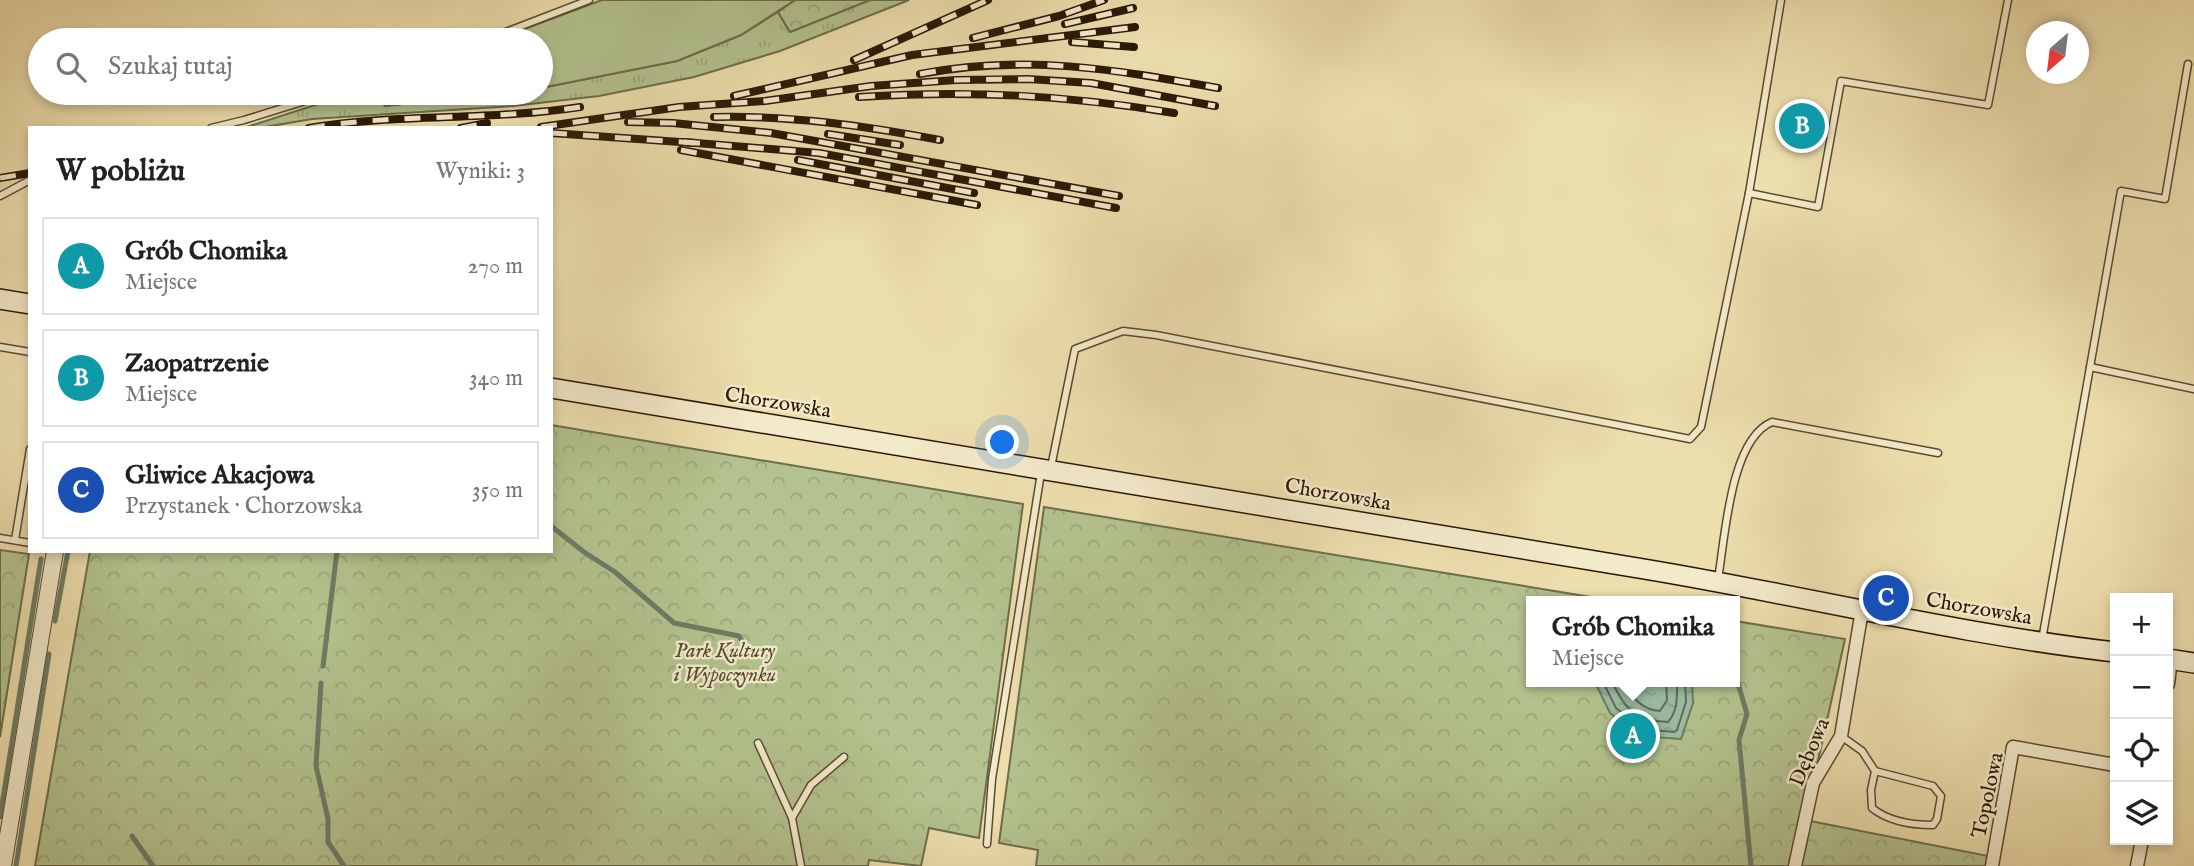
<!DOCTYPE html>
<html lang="pl">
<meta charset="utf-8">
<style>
body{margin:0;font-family:"IM FELL English",serif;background:#f2f2f2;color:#222}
.controls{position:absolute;right:21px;bottom:21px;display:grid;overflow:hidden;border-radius:0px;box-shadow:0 4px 10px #0003}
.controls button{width:63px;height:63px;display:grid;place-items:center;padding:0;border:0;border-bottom:2px solid #e0e0e0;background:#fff;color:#222;font:35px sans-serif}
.compass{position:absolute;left:2026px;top:21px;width:63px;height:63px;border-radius:50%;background:#fff;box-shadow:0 4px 10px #0003;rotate:208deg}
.you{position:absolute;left:1003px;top:443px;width:24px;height:24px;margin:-18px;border:5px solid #fff;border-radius:50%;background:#1a73e8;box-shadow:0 0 0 10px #1a73e833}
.badge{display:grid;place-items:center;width:46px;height:46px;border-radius:50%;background:#db2777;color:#fff;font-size:23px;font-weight:700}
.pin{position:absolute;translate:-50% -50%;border:4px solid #fff;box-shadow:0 2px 7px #0006}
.popup{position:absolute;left:1526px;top:596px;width:214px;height:91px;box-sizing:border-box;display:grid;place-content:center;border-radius:0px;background:#fff;filter:drop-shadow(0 2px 5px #0005);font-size:23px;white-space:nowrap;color:#767676}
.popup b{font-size:26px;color:#222}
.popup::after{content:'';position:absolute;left:50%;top:100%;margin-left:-14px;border:14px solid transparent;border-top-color:#fff}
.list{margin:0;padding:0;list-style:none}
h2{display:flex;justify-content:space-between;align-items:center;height:91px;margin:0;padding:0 28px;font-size:30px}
h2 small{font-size:23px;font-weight:400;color:#767676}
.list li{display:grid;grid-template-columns:46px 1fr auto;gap:21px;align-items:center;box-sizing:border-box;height:98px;margin:0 14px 14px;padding:0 14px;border:2px solid #e0e0e0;border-radius:0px}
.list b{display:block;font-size:26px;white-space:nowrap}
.list p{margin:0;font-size:23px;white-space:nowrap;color:#767676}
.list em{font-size:23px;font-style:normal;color:#767676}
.icon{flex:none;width:38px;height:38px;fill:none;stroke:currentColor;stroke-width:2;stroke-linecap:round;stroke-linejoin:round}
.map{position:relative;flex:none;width:2194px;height:866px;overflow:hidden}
.search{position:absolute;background:#fff;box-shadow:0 4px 10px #0003;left:28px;top:28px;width:525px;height:77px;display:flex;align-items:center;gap:18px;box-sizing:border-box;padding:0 24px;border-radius:38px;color:#767676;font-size:26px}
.panel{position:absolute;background:#fff;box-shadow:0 4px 10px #0003;left:28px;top:126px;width:525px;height:427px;border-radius:0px}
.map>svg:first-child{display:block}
.grass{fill:url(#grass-tufts);stroke:#6e6d4a;stroke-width:2}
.forest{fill:url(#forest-crowns);stroke:#6e6d4a;stroke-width:2}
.garden{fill:#b3c28e;stroke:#6e6d4a;stroke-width:2}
.water{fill:url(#water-ripples);stroke:#6d7b65;stroke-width:2}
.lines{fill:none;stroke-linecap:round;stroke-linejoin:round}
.shore{stroke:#626a56;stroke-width:2}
.stream{stroke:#6d7b65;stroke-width:5}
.service-casing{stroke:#5b4a30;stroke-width:9}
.minor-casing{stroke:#5b4a30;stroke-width:15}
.tertiary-casing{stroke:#5b4a30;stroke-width:18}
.secondary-casing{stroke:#2a1807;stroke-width:22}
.service{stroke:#f3eaca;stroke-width:6}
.minor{stroke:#f3eaca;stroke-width:12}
.tertiary{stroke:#f3eaca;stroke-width:16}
.secondary{stroke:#f3eaca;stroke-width:19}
.rail-casing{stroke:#2a1807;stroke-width:8}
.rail{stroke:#f3eaca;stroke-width:5;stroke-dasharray:16;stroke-linecap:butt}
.labels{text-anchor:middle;stroke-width:5;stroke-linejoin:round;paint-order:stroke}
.street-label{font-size:21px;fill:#2a1807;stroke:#f3eaca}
.park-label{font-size:21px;font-style:italic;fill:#534b30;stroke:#f3eaca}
</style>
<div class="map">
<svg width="2194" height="866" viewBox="0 0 2194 866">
<defs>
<pattern id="grass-tufts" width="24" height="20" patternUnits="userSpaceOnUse" patternTransform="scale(1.75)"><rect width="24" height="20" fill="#b3c28e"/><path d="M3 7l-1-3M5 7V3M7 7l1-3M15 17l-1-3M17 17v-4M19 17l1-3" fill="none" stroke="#9aa679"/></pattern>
<pattern id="forest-crowns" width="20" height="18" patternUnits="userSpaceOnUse" patternTransform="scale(1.75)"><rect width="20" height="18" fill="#b3c28e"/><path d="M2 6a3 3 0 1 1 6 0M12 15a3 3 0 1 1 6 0" fill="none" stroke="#9aa679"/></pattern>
<pattern id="water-ripples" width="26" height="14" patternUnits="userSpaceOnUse" patternTransform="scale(1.75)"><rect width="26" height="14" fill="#9abda4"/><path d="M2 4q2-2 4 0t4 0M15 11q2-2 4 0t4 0" fill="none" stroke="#85a28c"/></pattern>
</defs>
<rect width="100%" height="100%" fill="#eddead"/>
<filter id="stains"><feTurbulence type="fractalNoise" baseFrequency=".00286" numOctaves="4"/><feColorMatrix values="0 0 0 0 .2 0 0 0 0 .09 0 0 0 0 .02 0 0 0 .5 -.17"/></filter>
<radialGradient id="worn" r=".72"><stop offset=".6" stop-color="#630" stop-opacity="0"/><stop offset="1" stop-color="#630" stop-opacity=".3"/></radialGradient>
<path class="grass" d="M870,0H909L780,51L694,77L599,96L513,106L312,119L259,128H244L352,93H376L385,106L500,93H541V88L677,61L741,35L778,12L790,32Z"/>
<g class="forest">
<path d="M795,0H870L790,32L778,12Z"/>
<path d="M551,425L1023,504L979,838L929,828L921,866L869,860L868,866H35L90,551H551Z"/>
<path d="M1044,507L1615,601H1532V682H1734L1735,621L1845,639L1805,820L1988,856L1987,866H1036L1038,850L999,843Z"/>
<path d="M0,550L29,554L0,737Z"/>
</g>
<g class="garden">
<path d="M602,0H795L741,35L677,61L541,88V40H495Z"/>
<path d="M376,93H500L385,106Z"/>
</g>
<path class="water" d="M1595,682H1692L1693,703L1681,739L1640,736L1610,713Z"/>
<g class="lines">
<g class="shore">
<path d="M1603,682L1616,708L1642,729L1674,732L1677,730L1686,702L1685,682"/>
<path d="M1612,682C1626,711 1635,720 1668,722C1678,711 1677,696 1677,682"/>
<path d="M1624,682C1631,697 1642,710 1660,711L1667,700L1666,682"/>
</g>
<g class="stream">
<path d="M551,526L584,552L615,572L674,623L739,636L752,656"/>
<path d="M55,621L68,551"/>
<path d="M1734,660L1737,680L1747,714L1739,740L1751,866"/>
<path d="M323,666L337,551"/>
<path d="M321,683L316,766L328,819V842L344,866"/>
<path d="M0,817L41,559"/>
<path d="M132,836L153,866"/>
<path d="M16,866L49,654"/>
</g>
<defs>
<g id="service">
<path d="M485,40L589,0"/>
<path d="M211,128L244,120L331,93"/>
<path d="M1749,193L1781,0"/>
<path d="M0,196L30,180"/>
<path d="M0,347L30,352"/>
<path d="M2090,367L2194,389"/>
<path d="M1051,467L1075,349L1123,331L1156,335L1690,439L1701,427L1749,193L1818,207L1841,81L1988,105L2008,0"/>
<path d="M0,538L30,543"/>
<path d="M15,540L30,449"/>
<path d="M1718,579C1725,539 1730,439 1772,422L1938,453"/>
<path d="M2042,640L2121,191L2165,199L2188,64"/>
<path d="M1841,736L1862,751L1875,771L1933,786L1941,796L1937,819L1933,825C1913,825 1888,821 1872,808L1871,790L1875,771"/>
<path d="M758,743L792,818L801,866"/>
<path d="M792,818L811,785L844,757"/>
<path d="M987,844L992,779L1041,473"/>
</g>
<g id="minor">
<path d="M2168,684L2171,659"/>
<path d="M1795,866L1813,783L1841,736L1862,610"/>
<path d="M1992,866L2013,747L2115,765"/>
<path d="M2137,866L2142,840"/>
</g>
<path id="tertiary" d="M3,866L55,551"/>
<g id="secondary">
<path d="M0,299L30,304"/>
<path d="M551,388C916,447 1280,508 1644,569C1801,595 1957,634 2115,652"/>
<path d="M2168,659L2194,663"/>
</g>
</defs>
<use href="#service" class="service-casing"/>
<use href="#minor" class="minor-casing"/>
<use href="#tertiary" class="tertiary-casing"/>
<use href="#secondary" class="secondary-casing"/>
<use href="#service" class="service"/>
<use href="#minor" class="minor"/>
<use href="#tertiary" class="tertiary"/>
<use href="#secondary" class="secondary"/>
<defs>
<g id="rail">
<path d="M1065,24L1133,8"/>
<path d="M973,38L1059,16L1104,0"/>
<path d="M1072,42L1134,47"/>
<path d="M854,60L988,0"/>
<path d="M920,74C1027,54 1112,69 1218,88"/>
<path d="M734,96L912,55L1135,27"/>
<path d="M859,97C970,90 1065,95 1174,113"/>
<path d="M714,117C791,115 865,126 940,140"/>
<path d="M628,122L673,123L771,133L1119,196"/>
<path d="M541,127L679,107L765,101L871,86L956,80L1028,79L1091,83L1215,106"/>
<path d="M309,128C398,113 490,121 580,107"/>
<path d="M461,128L487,123"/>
<path d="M551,133L695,143"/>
<path d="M828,134L900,145"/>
<path d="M684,142L819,153L1116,208"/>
<path d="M681,150L977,205"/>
<path d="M798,160L974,193"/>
<path d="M0,178L30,173"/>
</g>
</defs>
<use href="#rail" class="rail-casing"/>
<use href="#rail" class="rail"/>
</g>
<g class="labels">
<g class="street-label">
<text transform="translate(778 402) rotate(9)" y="7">Chorzowska</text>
<text transform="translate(1338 494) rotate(10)" y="7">Chorzowska</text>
<text transform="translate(1979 608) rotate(10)" y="7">Chorzowska</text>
<text transform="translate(1809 752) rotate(-67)" y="7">Dębowa</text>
<text transform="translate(1987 795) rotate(-78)" y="7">Topolowa</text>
</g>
<g class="park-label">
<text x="725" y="657">Park Kultury<tspan x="725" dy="24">i Wypoczynku</tspan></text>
</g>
</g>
<rect width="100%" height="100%" filter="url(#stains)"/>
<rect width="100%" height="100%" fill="url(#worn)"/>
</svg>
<div class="controls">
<button>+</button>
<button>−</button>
<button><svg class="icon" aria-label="locate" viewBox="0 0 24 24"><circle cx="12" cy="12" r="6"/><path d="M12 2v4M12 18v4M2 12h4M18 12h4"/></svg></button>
<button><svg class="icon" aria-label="layers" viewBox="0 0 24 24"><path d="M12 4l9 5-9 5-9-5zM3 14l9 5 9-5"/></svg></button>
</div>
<svg class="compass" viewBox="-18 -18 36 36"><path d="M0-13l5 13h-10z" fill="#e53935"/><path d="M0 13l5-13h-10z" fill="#767676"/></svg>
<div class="you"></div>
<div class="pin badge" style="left:1633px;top:736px;background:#0f9aa8">A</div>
<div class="popup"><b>Grób Chomika</b>Miejsce</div>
<div class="pin badge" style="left:1802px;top:126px;background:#0f9aa8">B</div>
<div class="pin badge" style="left:1886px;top:598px;background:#1a4fb4">C</div>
<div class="search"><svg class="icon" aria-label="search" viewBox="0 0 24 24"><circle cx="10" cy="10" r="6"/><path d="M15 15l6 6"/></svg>Szukaj tutaj</div>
<section class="panel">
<h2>W pobliżu<small>Wyniki: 3</small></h2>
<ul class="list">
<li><span class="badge" style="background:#0f9aa8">A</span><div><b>Grób Chomika</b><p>Miejsce</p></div><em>270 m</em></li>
<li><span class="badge" style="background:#0f9aa8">B</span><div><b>Zaopatrzenie</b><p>Miejsce</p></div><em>340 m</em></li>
<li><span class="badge" style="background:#1a4fb4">C</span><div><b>Gliwice Akacjowa</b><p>Przystanek · Chorzowska</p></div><em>350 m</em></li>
</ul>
</section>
</div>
